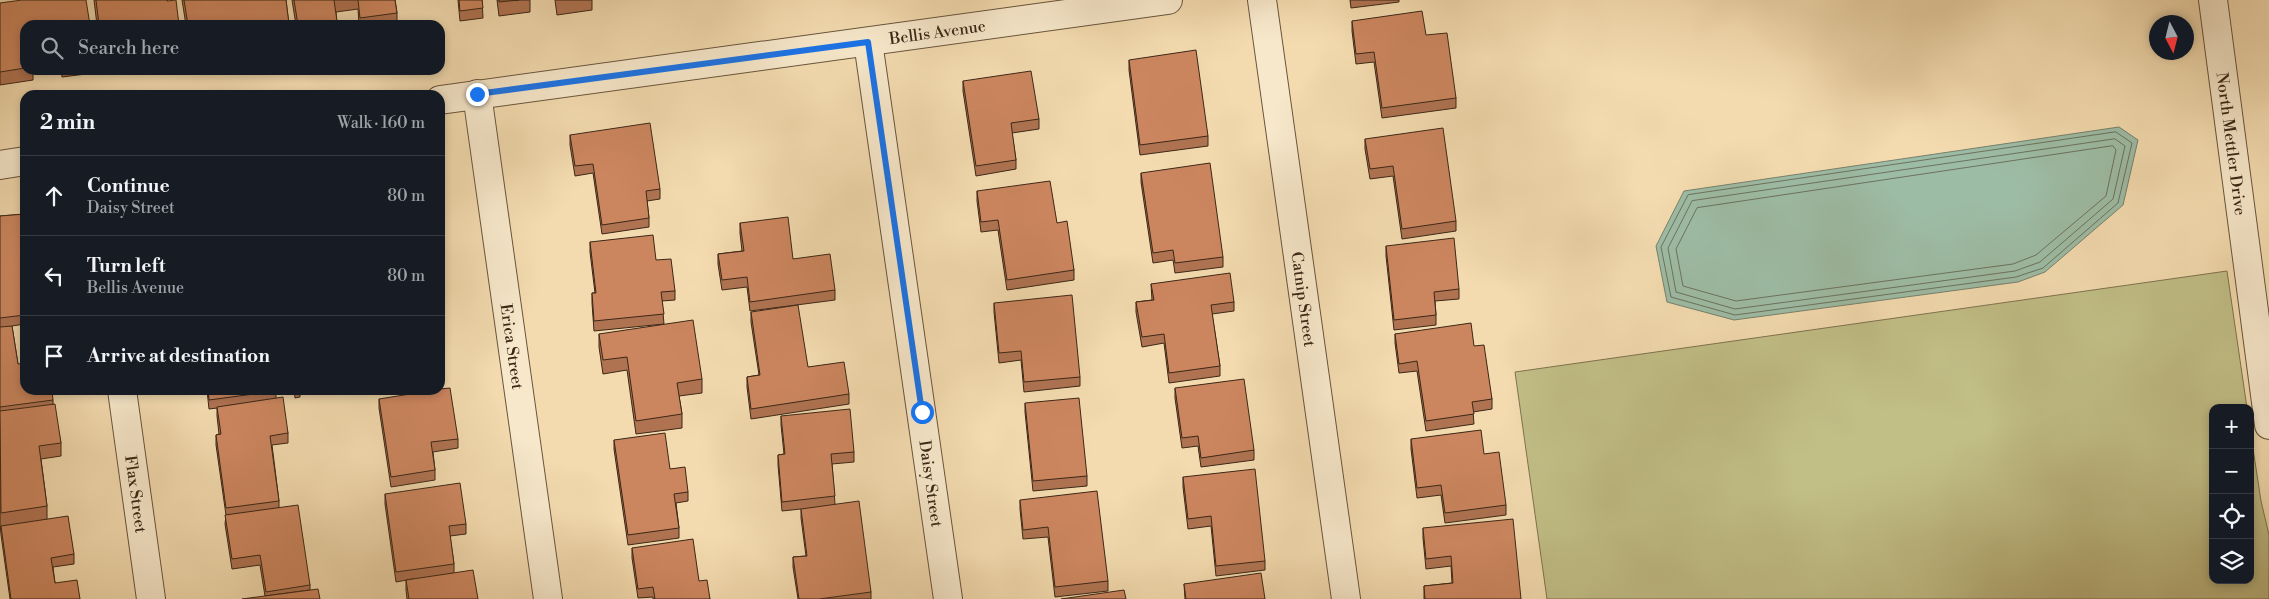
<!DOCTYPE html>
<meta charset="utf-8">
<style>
body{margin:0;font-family:"Libre Bodoni",serif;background:#20242c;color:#f1f3f6}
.controls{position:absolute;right:15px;bottom:15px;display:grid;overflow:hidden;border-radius:10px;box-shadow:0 2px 8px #0003}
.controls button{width:45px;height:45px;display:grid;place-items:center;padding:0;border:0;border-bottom:1px solid #363941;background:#171b24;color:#f1f3f6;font:25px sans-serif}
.compass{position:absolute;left:2149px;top:15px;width:45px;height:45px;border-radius:50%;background:#171b24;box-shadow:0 2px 8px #0003;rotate:173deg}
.stop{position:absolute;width:15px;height:15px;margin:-11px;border:4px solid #1a73e8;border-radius:50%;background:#fff}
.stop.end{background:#1a73e8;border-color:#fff;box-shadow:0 1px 5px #0008}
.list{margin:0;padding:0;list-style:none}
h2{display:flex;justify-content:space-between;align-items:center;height:65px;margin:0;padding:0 20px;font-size:21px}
h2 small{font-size:16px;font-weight:400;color:#9ea1a6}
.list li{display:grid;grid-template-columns:32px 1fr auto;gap:15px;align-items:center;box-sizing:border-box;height:80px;padding:0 20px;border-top:1px solid #363941}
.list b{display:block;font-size:19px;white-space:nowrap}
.list p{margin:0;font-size:16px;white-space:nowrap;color:#9ea1a6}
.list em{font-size:16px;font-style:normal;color:#9ea1a6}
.icon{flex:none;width:28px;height:28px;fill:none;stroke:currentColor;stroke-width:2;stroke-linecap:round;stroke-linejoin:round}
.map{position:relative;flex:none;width:2269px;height:599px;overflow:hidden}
.search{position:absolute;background:#171b24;box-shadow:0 2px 8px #0003;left:20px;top:20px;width:425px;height:55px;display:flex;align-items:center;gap:12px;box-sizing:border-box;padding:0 18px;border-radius:15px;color:#9ea1a6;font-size:19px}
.panel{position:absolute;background:#171b24;box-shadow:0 2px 8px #0003;left:20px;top:90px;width:425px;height:305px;border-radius:15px}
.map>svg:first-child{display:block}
.green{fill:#c1be86;stroke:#7e724e}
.water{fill:#9dbca5;stroke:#76806c}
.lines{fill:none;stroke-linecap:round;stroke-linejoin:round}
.shore{stroke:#6c725e;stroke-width:1}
.minor-casing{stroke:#69543c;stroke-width:30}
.minor{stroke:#f7e8cb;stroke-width:28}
.wall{fill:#af7352;stroke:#3b2716}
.building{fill:#cc865f;stroke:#3b2716}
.route{stroke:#1a73e8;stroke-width:6}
.labels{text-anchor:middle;stroke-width:4;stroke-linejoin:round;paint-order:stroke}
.street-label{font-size:16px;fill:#3b2716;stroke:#f7e8cb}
</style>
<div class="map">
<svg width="2269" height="599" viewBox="0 0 2269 599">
<rect width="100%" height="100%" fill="#f3dbaf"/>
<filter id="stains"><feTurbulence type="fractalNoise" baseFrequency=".004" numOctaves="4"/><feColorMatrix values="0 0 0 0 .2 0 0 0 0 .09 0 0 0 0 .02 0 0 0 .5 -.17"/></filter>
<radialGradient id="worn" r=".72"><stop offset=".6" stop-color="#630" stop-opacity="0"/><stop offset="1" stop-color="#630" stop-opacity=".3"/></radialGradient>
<path class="green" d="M2227,271L2247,408H2213V580H2250V429L2261,501L2269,535V599H1547L1515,372Z"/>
<path class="water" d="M2119,127L2138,140L2123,205L2045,272L2018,282L1734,320L1667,302L1656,246L1684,191Z"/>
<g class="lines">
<g class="shore">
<path d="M2116,132L2132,143L2118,203L2043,268L2016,277L1735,315L1671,297L1661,247L1688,195Z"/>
<path d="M2115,139L2125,146L2113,199L2040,262L2015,271L1735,309L1676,292L1668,248L1692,201Z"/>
<path d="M2113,146L2116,150L2106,196L2036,255L2013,264L1736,301L1683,286L1676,249L1697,208Z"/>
</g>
<defs>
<g id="minor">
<path id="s1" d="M1262,0L1346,599"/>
<path id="s2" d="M2213,0L2269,425"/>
<path id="s3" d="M868,42L948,599"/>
<path id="s4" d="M477,94L548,599"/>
<path id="s5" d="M440,100L1168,0"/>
<path d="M0,165L25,161"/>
<path id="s6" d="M122,390L151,599"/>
</g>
</defs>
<use href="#minor" class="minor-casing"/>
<use href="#minor" class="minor"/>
</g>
<g class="wall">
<path d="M94,0H167L179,25H97Z"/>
<path d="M182,0H286L289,25H186Z"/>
<path d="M292,0H395L397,13V25H359L358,9L336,12L337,25H296Z"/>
<path d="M458,0H482L483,18L460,21Z"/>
<path d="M497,0H530V12L499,16Z"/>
<path d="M555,0H592V10L557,15Z"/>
<path d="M1350,0H1399V2L1351,8Z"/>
<path d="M0,3L25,25V70H33V80L0,85Z"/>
<path d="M1352,21L1426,35L1456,98V108L1382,118L1374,62L1356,64L1352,31Z"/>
<path d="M1129,60L1208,136V146L1140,155L1129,70Z"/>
<path d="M61,70H94V73L62,77Z"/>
<path d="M963,81L1039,119V129L1012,133L1016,160V169L976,176L963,91Z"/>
<path d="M570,135L660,189V199L647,201L649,218V227L602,234L593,173L575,176L570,145Z"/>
<path d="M1365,139L1456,221V231L1402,239L1393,176L1370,179L1365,149Z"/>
<path d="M1141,173L1223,257V267L1175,273L1173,260L1153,263L1141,182Z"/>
<path d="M977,191L1057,223L1074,270V280L1007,290L998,230L981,232L977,201Z"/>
<path d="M25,214V324L12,326L18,364L53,400V404L61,443V456L41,459L47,506V519L74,554V564L53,567L55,583L80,599H10L1,535L0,523V216Z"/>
<path d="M740,223L793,259L835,290V300L750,311L747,287L722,290L718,264V254L742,251L740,233Z"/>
<path d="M590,242L656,260L675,291V300L662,301L664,324L594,331L592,303V293H595L590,252Z"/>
<path d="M1386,246L1459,289V299L1435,301L1436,315V325L1394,330L1386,256Z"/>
<path d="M1151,284L1234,302V311L1212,314L1220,366V376L1169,383L1164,343L1142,347L1136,312V302L1152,300Z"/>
<path d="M994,303L1080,377V386L1024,392L1021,360L999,363L994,312Z"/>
<path d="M751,312L808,367L849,394V404L751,419L747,387V377L759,375L751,322Z"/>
<path d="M440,323L441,334V343H440Z"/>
<path d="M599,334L702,379V393L679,396L682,414V428L636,434L627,370L603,374L599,347Z"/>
<path d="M1395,334L1474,346L1492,399V409L1473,412L1474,424L1426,431L1417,371L1399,373L1395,343Z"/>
<path d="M1175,388L1254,450V460L1201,467L1198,446L1182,448L1175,398Z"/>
<path d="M207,390H276V398L288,433V443L272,445L279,501V507L310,585V590L265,596L260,565L232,569L225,524L226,515L216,445V435L219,434L217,416V408L209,409Z"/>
<path d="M294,390H300V397L295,398Z"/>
<path d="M341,390H373L341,393Z"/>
<path d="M379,399L458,439V448L433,452L435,470V480L391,487L379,408Z"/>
<path d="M1025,403L1087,476V486L1033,491L1025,412Z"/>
<path d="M781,416L854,452V462L832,464L835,504L871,592V599H798L793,567V557L806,556L801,518V509L782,511L778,465V455L784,454L781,425Z"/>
<path d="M1411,439L1506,505V515L1445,523L1441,495L1417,498L1411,449Z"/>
<path d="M614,440L670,469L688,492V501L676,503L679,528V538L628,545L614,449Z"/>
<path d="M1183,477L1265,561V570L1216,576L1211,526L1188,529L1183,487Z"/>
<path d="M385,494L466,524V534L450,536L454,564V573L478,599H407L406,590V580L413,579L396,582L385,504Z"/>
<path d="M1020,500L1108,581V591L1055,597L1048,537L1023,539L1020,509Z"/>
<path d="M1423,528L1521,599H1424V586L1452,583L1451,566L1426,569L1423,538Z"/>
<path d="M632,548L699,581L710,599H653V597L638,598L632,558Z"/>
<path d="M1184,584L1265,599H1185Z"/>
</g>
<g class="building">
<path d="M22,0H86L90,25H25V68L0,72V3Z"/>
<path d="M96,0H167V1L176,0L179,25H138L137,21L110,25H99Z"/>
<path d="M184,0H286L289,24L282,25H188Z"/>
<path d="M294,0H334L337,21L310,25H298Z"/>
<path d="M358,0H395L397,13L360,18Z"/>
<path d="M459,0H482L483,8L460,11Z"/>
<path d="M499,0H519L499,2Z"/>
<path d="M1422,11L1426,35L1447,33L1456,98L1382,108L1374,52L1356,54L1352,21Z"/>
<path d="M1196,50L1208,136L1140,145L1129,60Z"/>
<path d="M1031,71L1039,119L1011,123L1016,160L976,166L963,81Z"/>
<path d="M650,123L660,189L646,191L649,218L602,225L593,164L575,166L570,135Z"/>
<path d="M1443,128L1456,221L1402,229L1393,166L1370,169L1365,139Z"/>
<path d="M1210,163L1223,257L1175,263L1173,250L1153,253L1141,173Z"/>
<path d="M1050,181L1057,223L1067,221L1074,270L1007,280L998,220L981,222L977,191Z"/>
<path d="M25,214V315L0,318V216Z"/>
<path d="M788,217L793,259L830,254L835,290L750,302L747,277L722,280L718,254L744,251L740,223Z"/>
<path d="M653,235L656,260L671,259L675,291L661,292L664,314L594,321L592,293H596L590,242Z"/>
<path d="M1454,238L1459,289L1434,292L1436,315L1394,320L1386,246Z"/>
<path d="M1230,273L1234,302L1211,305L1220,366L1169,373L1164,334L1142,337L1136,302L1154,300L1151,284Z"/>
<path d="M1072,295L1080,377L1024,382L1021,351L999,353L994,303Z"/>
<path d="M798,305L808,367L844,362L849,394L751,409L747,377L760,375L751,312Z"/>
<path d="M693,320L702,379L677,383L682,414L636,421L627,357L603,360L599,334Z"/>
<path d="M1471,323L1474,346L1484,345L1492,399L1472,402L1474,414L1426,421L1417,361L1399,364L1395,334Z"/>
<path d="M12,326L18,364L25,363V390H52L53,400L0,407V327Z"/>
<path d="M1244,379L1254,450L1201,458L1198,436L1182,438L1175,388Z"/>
<path d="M450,388L458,439L431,442L435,470L391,477L379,399L435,390H440V389Z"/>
<path d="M208,390H276V391L209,400Z"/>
<path d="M283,397L288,433L270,436L279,501L226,508L216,435L221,434L217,407Z"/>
<path d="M1079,398L1087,476L1033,481L1025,403Z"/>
<path d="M55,404L61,443L39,446L47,506L1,513L0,411Z"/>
<path d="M850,409L854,452L831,454L835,496L782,502L778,455L785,454L781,416Z"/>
<path d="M1481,430L1484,454L1499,452L1506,505L1445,513L1441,485L1417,488L1411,439Z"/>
<path d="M665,433L670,469L685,467L688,492L674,494L679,528L628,535L614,440Z"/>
<path d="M1255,469L1265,561L1216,566L1211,516L1188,519L1183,477Z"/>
<path d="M460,483L466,524L449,526L454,564L396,572L385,494Z"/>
<path d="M1097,491L1108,581L1055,587L1048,527L1023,530L1020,500Z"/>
<path d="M859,501L871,592L819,599H799L793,557L807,556L801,509Z"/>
<path d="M298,505L310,585L266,592L260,555L232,559L225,515Z"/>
<path d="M68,516L74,554L51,558L55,583L77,580L80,599H11L1,526Z"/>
<path d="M1513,519L1521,599H1425L1424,586L1453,583L1451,556L1426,559L1423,528Z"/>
<path d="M693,539L699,581L707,580L710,599H655L653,587L638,589L632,548Z"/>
<path d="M473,570L478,599H409L406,580Z"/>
<path d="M1261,573L1265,599H1186L1184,584Z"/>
<path d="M318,589L320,599H242Z"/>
<path d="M1124,590L1126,599H1061Z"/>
</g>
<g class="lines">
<path class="route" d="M477,94L868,42L922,412"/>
</g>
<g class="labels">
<g class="street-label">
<text dy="6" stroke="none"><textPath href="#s5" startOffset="502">Bellis Avenue</textPath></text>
<text dy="6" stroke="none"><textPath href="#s2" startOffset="145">North Mettler Drive</textPath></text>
<text dy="6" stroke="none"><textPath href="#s1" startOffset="302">Catnip Street</textPath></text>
<text dy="6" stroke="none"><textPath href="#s4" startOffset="255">Erica Street</textPath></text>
<text dy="6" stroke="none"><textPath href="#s3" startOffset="446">Daisy Street</textPath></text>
<text dy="6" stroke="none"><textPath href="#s6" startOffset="105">Flax Street</textPath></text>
</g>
</g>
<rect width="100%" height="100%" filter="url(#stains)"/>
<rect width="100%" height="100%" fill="url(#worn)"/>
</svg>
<div class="controls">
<button>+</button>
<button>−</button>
<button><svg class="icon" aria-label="locate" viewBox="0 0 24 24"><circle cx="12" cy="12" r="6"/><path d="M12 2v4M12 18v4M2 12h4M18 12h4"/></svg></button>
<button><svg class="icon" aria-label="layers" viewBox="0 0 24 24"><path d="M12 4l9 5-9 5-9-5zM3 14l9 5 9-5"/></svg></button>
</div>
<svg class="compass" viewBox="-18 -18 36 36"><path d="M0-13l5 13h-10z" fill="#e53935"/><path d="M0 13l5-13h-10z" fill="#9ea1a6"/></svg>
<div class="stop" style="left:922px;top:412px"></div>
<div class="stop end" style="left:477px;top:94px"></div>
<div class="search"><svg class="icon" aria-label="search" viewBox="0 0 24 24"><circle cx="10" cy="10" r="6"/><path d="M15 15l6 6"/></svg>Search here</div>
<section class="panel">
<h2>2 min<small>Walk · 160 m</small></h2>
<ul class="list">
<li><svg class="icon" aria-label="ahead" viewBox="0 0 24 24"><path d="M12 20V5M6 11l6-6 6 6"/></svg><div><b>Continue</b><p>Daisy Street</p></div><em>80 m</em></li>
<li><svg class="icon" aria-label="left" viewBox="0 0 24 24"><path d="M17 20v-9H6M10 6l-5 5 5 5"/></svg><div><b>Turn left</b><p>Bellis Avenue</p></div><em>80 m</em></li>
<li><svg class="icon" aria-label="arrive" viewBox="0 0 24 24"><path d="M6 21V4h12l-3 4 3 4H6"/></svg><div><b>Arrive at destination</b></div></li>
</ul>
</section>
</div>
